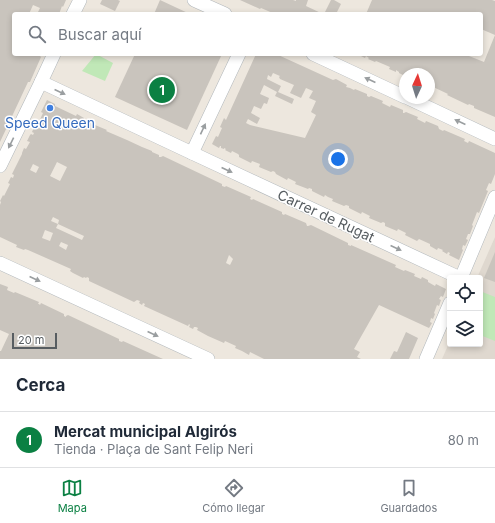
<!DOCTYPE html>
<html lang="es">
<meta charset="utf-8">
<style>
body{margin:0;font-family:Inter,sans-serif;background:#f2f2f3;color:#1f2937}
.controls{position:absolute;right:12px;bottom:12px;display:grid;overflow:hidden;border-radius:4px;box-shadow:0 2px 6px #0003}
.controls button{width:36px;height:36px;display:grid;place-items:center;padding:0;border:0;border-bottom:1px solid #e0e1e3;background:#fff;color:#1f2937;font:20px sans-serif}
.compass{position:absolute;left:399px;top:68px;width:36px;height:36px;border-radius:50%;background:#fff;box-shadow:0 2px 6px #0003;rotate:4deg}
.scale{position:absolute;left:12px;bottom:10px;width:45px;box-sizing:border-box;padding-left:4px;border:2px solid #575d61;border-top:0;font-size:11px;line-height:14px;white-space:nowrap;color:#575d61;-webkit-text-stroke:3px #fff;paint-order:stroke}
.you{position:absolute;left:338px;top:159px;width:14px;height:14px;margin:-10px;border:3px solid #fff;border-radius:50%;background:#1a73e8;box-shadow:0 0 0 6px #1a73e833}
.badge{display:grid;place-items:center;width:26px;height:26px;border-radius:50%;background:#0b8043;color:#fff;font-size:13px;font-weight:700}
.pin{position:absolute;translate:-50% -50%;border:2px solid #fff;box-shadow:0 1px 4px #0006}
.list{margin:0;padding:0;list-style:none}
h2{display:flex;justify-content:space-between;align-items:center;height:52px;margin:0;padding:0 16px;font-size:17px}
h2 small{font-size:13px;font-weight:400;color:#747a83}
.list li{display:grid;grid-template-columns:26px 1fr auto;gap:12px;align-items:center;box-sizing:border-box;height:56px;padding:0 16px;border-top:1px solid #e0e1e3}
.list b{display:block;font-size:15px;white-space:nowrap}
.list p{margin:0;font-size:13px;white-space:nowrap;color:#747a83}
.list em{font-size:13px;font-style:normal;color:#747a83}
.icon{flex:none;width:22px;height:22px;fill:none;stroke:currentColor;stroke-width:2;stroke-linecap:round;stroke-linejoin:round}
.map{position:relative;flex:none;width:495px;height:359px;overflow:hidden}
.search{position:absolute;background:#fff;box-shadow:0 2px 6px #0003;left:12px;right:12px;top:12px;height:44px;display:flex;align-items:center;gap:10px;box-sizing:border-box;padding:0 14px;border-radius:4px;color:#747a83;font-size:15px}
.sheet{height:108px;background:#fff}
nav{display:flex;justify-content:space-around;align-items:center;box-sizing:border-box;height:56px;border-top:1px solid #e0e1e3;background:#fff;font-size:11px;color:#747a83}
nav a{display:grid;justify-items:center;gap:2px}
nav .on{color:#0b8043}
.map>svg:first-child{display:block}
.education{fill:#dfd8cf}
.green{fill:#c0e8b7}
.building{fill:#c9c4bd;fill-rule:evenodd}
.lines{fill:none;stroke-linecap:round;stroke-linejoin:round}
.minor-casing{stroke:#b1b7bb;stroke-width:14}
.minor{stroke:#fff;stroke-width:13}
.oneway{fill:#9a9ea0}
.shop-dot{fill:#3f7fe0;stroke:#fff;stroke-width:1.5}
.labels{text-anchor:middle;stroke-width:3;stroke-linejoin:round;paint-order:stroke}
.shop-label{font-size:14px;fill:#366cbe;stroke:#fff}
.street-label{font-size:14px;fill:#575d61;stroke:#fff}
</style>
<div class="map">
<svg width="495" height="359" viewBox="0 0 495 359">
<rect width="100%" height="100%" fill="#ede7de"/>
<path class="education" d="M495,237V359H442L450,341V344H480V278H477Z"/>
<g class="green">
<path d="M96,54L113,63L105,81L82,71Z"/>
<path d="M480,291L495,297V341L480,335Z"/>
</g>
<g class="building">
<path d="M0,0H66L63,7L62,6L59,14H37L40,8L33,5L29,14H14V54H41L40,56L41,57L30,82H28L0,142Z"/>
<path d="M102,0H118L120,1L115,11L100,4Z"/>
<path d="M160,0L190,14H154Z"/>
<path d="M240,0H293L296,1V0H308L306,6L323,14H275L261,8L260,9Z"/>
<path d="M331,0H334L341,4L336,14H324Z"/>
<path d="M372,0H492L495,1V117L474,108V106L469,104L468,105L447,95L448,94L429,85V74H405V76L399,73V72L396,70V72L389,69L390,67L376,61L375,62L368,59L369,58L366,56L365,58L357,54H464L484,62L495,35L481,29V14H366Z"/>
<path d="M135,54H222L187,130L115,97Z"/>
<path d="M256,54H276L333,80L336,79L347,85L346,87L350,88L354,90L355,89L367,94V96L369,97L371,96L383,101L382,103L390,107L391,105L403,110V113H404L406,112L418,117L417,119L425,123L426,121L438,126L439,129L443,131L444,130L465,139L464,141L468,143L469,141L495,153V174L491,184L489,183L486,190L488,191L479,213L477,212L472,225L473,226L470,234H468L466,239L468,240L465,246L463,245L462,249L463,250L459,260L449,255L450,253L448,252L447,254L442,251L443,250L438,248L437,250L430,246V244L419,239L417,241L405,235L406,233L398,229L397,231L385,226V223L383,222L381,223L369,218L370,216L362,212L361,214L349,208V206L346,205L344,206L332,201L333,199L328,197L325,195L324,197L312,191V189L309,188L308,189L295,184L296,182L288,178L287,180L276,174L275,172L273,171L271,172L259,167L260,164L252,161L251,163L239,157V155L238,154L232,151L231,153L225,150L226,149L224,148V149L221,148V146H220L219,148L212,144L216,136L218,137L222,128L220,127L224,118L226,120ZM273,73L280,76L279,77L280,79L294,85L290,93L301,98L306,88L313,91L309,98L316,101L311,112L316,115L305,138L250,125L246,123L248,119L257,124L260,118L251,113L254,106L261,109L264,103L267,104L269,98L260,94L264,85L277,92L275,96L292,104L294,99L278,92L281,86L267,79L268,75L271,77Z"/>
<path d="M47,100L55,104V106L76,116L77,114L84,118L83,120L107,130L106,131L127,140L142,147L152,151V152L159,155V157H161L163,156L222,184V186L225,187L226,186L251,197L250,199L252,200L253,199L282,212V214L284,215L285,214L306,223L307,226H308L311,225L348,243V245L351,246V245L396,265L395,267L404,271L405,270L415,274L414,276L421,279L422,277L428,280V282L435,286L436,284L446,289L443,297L441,296L439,299L441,300L439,306L437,305L434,313L435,314L433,319L431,318L430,322L432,323L429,328L379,305L354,349L360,352L357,357L361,359H264L250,352L249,355L242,351L235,348L236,346L225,341L224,343L208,336L197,330L198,328L196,327H194L193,329L189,327L190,325L189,324L188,326L144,306L145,304L143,303L142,305L139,303L140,301L137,300L134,302L89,281V278L87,277L86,278L84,277L83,278L73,273L70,271L71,269L28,250L25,249L24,250L16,247L17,245L0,237V205L1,202L0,201L3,195L4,196L10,184L8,183L11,177L13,178L14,175L12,174L22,154V153L24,148L26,149L30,142L27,141L30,135L31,134L33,135L34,133L32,132L35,125L37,126L43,113L41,112ZM57,162L67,167L60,181L50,176ZM33,164L39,167L36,173L30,170ZM53,217L59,220L58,224L84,236L82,240L56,228L58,224L51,221ZM45,230L53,233L50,241L42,238ZM61,242L68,245L66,250L59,246ZM229,255L233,259L230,265L226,263Z"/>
<path d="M495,252V282L484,278Z"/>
<path d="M0,284L8,287L7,290L14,293L15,292L39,302L38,304H39L40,305L41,303L64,314V316L66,317V316L68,315L119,339V341L122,342L123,341L163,359H0V351H1L9,334L0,330Z"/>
<path d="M406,332L418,338L409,359H390L394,351L397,352Z"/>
</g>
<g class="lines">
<defs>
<g id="minor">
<path d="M194,0L225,14"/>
<path d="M73,14L80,0"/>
<path d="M54,54L41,82L192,153L239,54"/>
<path d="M313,54L405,97"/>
<path d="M408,98L495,139"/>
<path d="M192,153L460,278"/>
<path d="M0,166L41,82"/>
<path d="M0,263L208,359"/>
<path d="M461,278L495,197"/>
<path d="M426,359L450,303"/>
</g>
</defs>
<use href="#minor" class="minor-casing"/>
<use href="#minor" class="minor"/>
</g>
<defs><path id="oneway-solid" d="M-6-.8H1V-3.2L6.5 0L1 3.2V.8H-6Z"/></defs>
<g class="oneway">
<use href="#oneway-solid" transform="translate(370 80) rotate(-155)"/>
<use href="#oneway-solid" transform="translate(60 92) rotate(25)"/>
<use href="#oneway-solid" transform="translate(460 122) rotate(-155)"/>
<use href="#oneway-solid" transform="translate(203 129) rotate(-65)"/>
<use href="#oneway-solid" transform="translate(11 143) rotate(116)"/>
<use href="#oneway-solid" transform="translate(227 170) rotate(25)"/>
<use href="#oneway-solid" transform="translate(396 248) rotate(25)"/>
<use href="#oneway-solid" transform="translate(35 279) rotate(25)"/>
<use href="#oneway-solid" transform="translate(153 334) rotate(25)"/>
</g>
<circle class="shop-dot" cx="50" cy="108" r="4"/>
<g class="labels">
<g class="shop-label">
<text x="50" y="128">Speed Queen</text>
</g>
<g class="street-label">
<text transform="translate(326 216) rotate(25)" y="5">Carrer de Rugat</text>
</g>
</g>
</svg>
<div class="controls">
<button><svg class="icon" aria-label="locate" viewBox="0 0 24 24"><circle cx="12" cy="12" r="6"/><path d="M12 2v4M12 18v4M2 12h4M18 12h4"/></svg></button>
<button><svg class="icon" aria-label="layers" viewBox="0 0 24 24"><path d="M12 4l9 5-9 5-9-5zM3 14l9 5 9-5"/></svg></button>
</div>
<svg class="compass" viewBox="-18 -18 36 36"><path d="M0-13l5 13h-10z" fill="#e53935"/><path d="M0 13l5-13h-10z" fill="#747a83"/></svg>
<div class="scale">20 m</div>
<div class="you"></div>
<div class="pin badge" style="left:162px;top:90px">1</div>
<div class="search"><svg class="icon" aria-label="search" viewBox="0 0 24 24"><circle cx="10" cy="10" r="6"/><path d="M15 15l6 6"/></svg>Buscar aquí</div>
</div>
<section class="sheet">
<h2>Cerca<small></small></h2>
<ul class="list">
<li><span class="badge">1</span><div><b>Mercat municipal Algirós</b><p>Tienda · Plaça de Sant Felip Neri</p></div><em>80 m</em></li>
</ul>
</section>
<nav>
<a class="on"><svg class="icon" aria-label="map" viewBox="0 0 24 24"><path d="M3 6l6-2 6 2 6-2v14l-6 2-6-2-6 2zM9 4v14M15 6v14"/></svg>Mapa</a>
<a><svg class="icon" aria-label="directions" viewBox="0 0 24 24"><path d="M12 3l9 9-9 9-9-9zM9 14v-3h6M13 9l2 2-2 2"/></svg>Cómo llegar</a>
<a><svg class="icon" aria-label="saved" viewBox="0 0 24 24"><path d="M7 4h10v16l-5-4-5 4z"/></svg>Guardados</a>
</nav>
